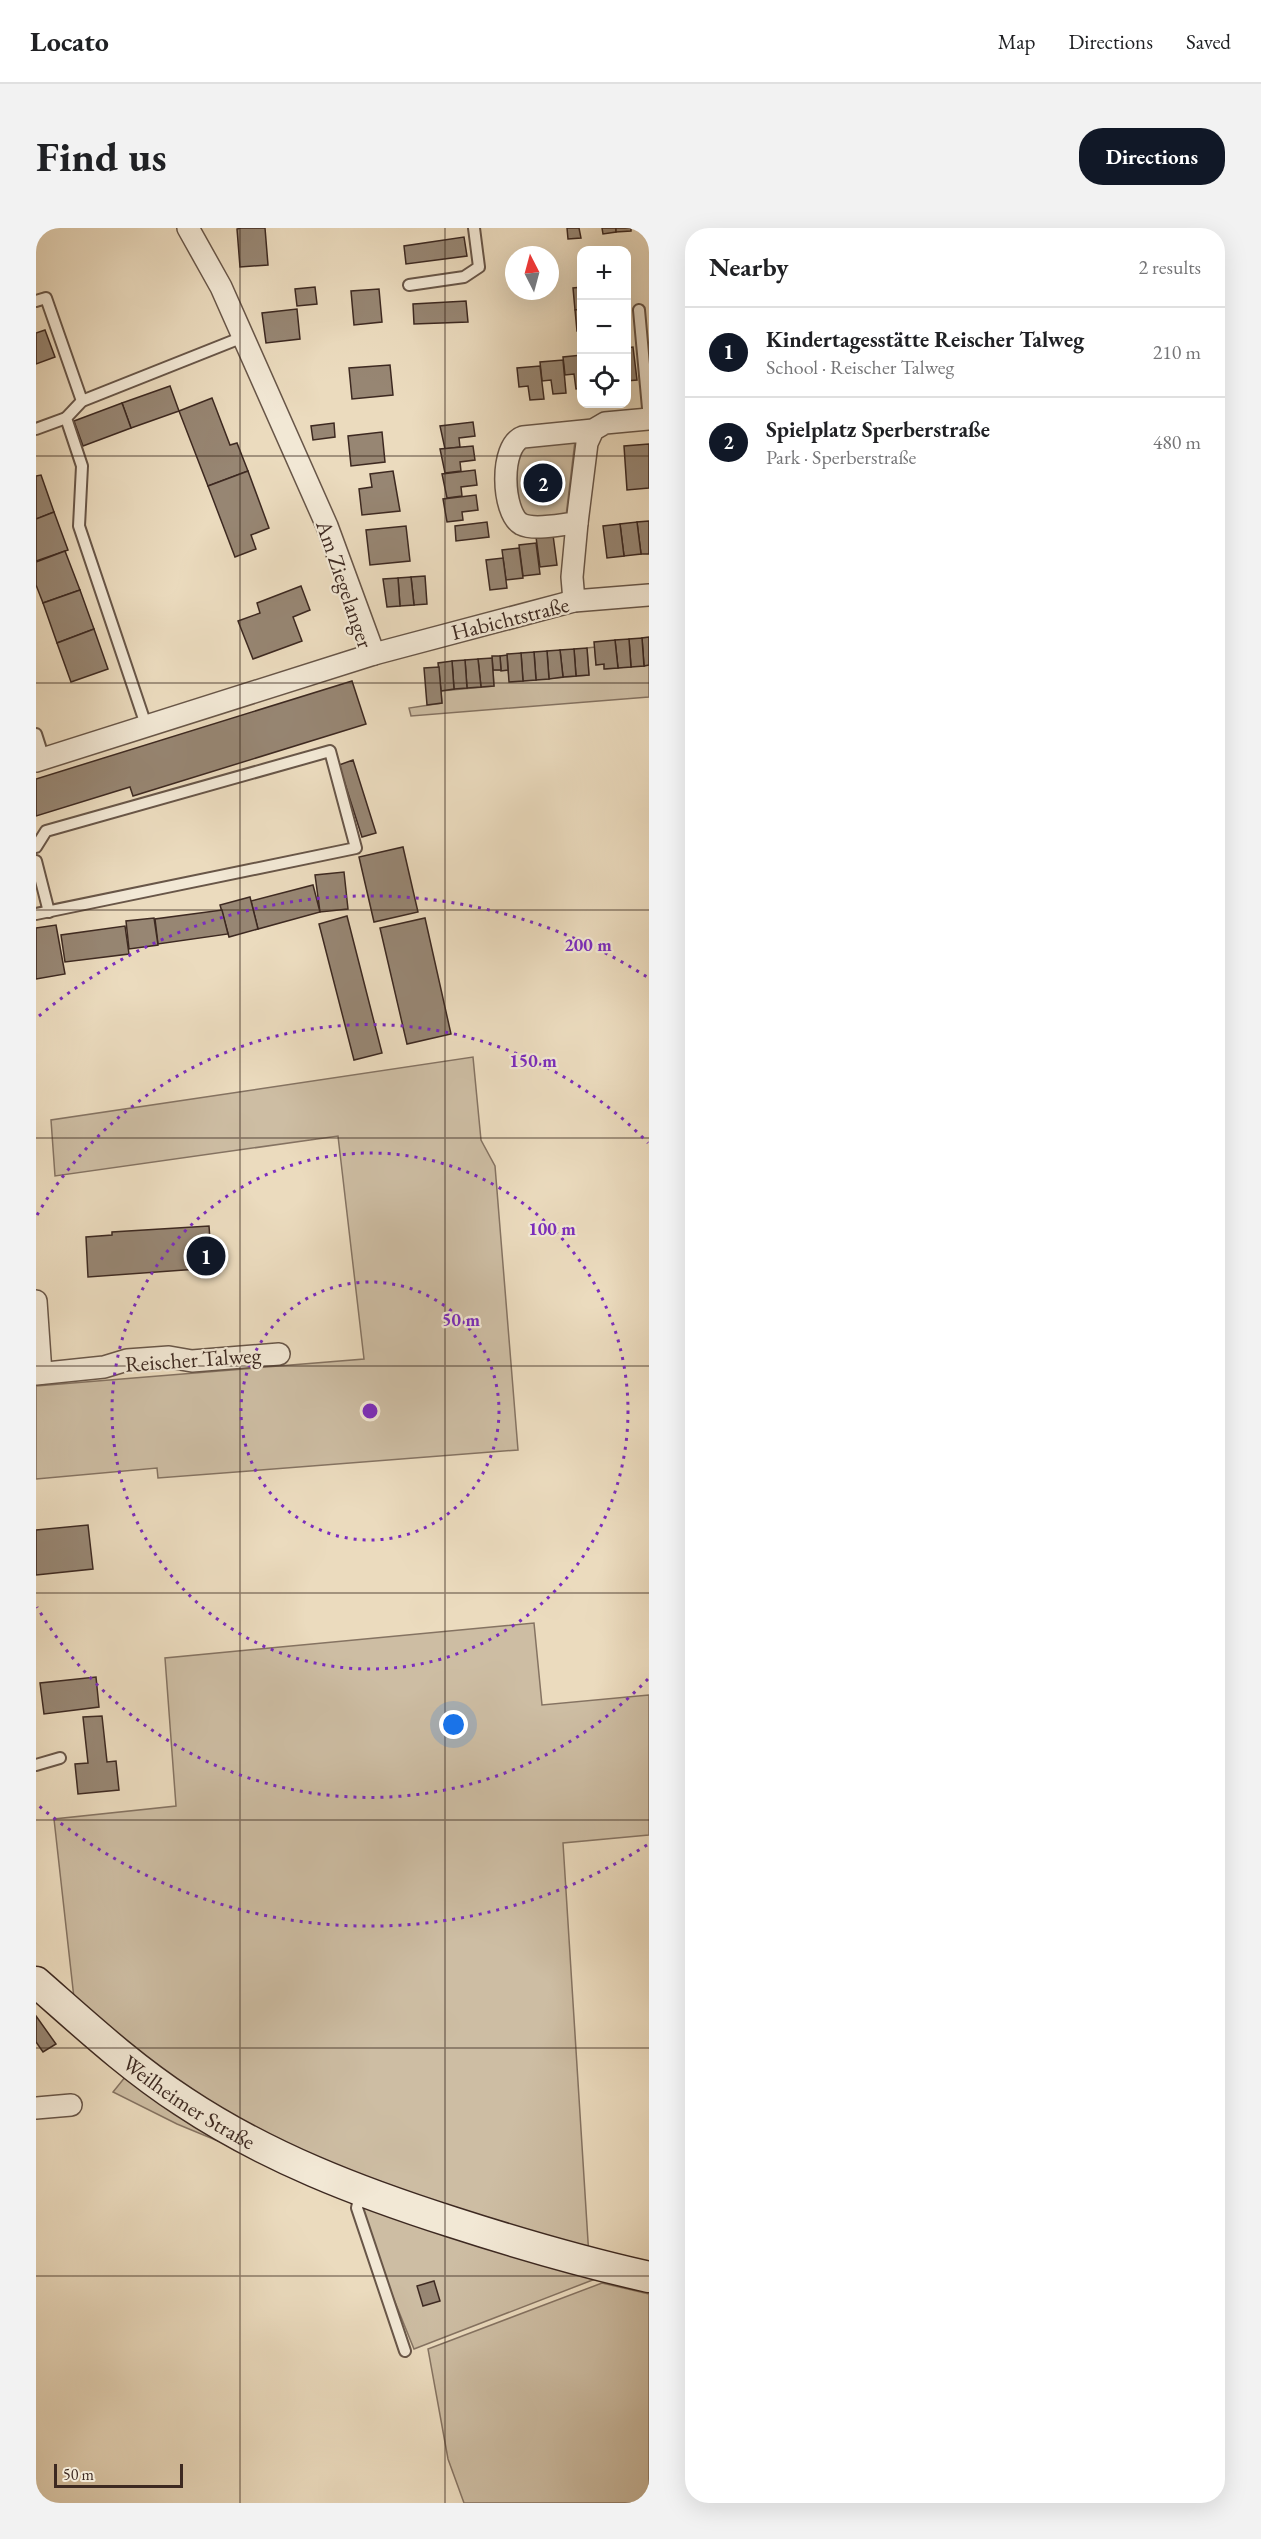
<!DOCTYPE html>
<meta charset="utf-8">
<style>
body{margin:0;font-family:"EB Garamond",serif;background:#f2f2f2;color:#202124}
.controls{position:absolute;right:18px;top:18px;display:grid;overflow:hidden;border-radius:12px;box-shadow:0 6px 24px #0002}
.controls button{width:54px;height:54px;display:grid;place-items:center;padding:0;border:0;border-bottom:2px solid #e0e0e0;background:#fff;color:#202124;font:30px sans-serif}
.compass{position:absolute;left:469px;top:18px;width:54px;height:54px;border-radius:50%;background:#fff;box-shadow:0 6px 24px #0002;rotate:354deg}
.scale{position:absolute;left:18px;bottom:15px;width:129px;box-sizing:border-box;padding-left:6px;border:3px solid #3d2921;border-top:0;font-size:16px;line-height:21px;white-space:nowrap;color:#3d2921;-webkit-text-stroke:4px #f2e8d5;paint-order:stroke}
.you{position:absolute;left:418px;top:1497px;width:21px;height:21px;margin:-15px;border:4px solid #fff;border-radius:50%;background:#1a73e8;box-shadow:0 0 0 9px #1a73e833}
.badge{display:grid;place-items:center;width:39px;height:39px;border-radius:50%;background:#111827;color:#fff;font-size:20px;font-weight:700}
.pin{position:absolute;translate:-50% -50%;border:3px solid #fff;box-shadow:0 2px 6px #0006}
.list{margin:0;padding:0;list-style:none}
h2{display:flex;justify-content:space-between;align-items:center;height:78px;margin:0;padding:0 24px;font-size:26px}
h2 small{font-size:20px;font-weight:400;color:#757577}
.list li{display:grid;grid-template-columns:39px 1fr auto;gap:18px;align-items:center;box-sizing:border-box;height:90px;padding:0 24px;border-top:2px solid #e0e0e0}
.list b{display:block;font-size:22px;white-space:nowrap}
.list p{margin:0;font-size:20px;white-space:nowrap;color:#757577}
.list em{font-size:20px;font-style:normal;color:#757577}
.icon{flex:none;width:33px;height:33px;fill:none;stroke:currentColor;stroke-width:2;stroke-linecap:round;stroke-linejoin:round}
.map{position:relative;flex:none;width:613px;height:2275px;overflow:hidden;border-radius:24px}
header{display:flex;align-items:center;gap:36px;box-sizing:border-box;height:84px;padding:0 30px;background:#fff;border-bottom:2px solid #e0e0e0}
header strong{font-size:28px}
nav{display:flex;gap:33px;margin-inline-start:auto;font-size:21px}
.intro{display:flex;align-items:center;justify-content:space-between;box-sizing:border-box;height:144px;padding:0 36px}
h1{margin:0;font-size:42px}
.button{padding:15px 27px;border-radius:24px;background:#111827;color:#fff;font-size:21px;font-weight:700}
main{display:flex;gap:36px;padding:0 36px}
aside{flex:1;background:#fff;border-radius:24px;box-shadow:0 6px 24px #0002}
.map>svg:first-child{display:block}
.green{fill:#cdbda3;stroke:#857362;stroke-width:1.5}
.building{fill:#978673;stroke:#3d2921;stroke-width:1.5}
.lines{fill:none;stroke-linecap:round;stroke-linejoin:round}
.lane-casing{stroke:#685648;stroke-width:14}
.street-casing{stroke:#685648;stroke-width:24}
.secondary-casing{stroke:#3d2921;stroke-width:33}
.lane{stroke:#f2e8d5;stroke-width:10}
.street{stroke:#f2e8d5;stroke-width:21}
.secondary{stroke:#f2e8d5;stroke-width:30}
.grid{fill:none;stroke:#3d2921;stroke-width:1.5;stroke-opacity:0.55}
.ring{fill:none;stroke:#7b2cbf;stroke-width:3;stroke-dasharray:3 6}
.labels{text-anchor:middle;stroke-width:4.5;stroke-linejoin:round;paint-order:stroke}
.street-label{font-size:22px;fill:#3d2921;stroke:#f2e8d5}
.centre{fill:#7b2cbf;stroke:#f2e8d5;stroke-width:3}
.ring-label{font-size:18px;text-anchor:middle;font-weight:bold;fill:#7b2cbf;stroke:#f2e8d5;stroke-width:4.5;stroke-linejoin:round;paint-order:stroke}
</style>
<header>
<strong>Locato</strong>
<nav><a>Map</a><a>Directions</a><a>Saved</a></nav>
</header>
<div class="intro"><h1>Find us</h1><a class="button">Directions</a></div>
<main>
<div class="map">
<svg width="613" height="2275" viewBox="0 0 613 2275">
<rect width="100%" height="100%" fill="#ebdbbe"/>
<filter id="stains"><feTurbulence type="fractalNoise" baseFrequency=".00333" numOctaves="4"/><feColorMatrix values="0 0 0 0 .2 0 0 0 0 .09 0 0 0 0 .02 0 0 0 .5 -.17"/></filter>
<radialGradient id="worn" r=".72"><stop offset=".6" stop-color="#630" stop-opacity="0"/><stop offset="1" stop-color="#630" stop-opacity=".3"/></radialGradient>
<g class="green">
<path d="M539,213L530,288L495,291L481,279L477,231L489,216Z"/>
<path d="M559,419L560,437L568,436L569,441L613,437V469L375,488L373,480L406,475L405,463L458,458L457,442H472L474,454L553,447L551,420Z"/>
<path d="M437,829L445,912L459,938L482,1222L122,1250L121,1240L0,1251V1158L328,1131L302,908L19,948L15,892Z"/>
<path d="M498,1395L506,1477L613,1467V1607L527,1615L553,2029L202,1902L39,1779L18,1591L140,1578L129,1430Z"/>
<path d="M94,1843L228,1932L141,1896L77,1864Z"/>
<path d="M325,1970L567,2048L378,2121L321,1980Z"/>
<path d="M566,2055L613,2066V2275H428L412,2231L392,2121Z"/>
</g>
<g class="building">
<path d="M205,0H229L232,37L204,39L201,1Z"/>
<path d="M531,0H543L545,10L532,11Z"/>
<path d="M566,0H580V4L567,6Z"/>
<path d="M580,0H595V3L580,4Z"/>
<path d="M428,9L431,28L370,36L368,18Z"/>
<path d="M279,59L281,76L261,78L259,61Z"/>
<path d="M546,59V81L539,82L537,60Z"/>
<path d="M343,61L346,94L318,97L315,63Z"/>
<path d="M430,73L432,94L378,96L377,76Z"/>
<path d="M261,81L264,111L230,115L226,85Z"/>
<path d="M546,81V103H541L539,82Z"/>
<path d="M9,102L19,129L0,136V105Z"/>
<path d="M597,119L601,152L590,153V120Z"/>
<path d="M546,127V160L540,161L538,146L529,147L527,129Z"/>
<path d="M527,132L530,165L517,166L515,152L506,153L504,134Z"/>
<path d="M354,137L357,167L316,171L313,140Z"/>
<path d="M504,138L508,171L494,172L492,158L483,159L481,140Z"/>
<path d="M134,158L143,183L95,200L86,175Z"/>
<path d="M176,170L194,217L201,215L212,243L172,258L143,183Z"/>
<path d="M86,175L95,200L47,218L38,193Z"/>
<path d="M437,194L439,208L423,210L424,219L409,221L404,198Z"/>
<path d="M298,195L299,209L277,212L275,198Z"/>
<path d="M346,204L349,234L315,238L312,208Z"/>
<path d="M613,216V260L591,262L588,218Z"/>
<path d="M437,218L439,232L424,234L425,243L409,245L404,221Z"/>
<path d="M439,242L441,257L425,259L426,268L411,270L406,246Z"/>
<path d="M212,243L233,300L215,307L220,321L199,329L172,258Z"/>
<path d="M357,243L364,283L326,287L323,261L336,259L334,246Z"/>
<path d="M5,247L18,284L0,291V248Z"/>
<path d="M440,267L442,282L426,284L427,292L411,294L407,271Z"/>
<path d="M18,284L32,322L0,333V291Z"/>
<path d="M613,293V326H605L601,294Z"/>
<path d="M451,294L453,309L420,313L419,298Z"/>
<path d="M601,294L605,326L588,328L584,296Z"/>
<path d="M584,296L588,328L571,330L567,298Z"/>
<path d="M370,298L374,333L334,337L330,302Z"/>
<path d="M517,307L521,337L504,339L500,309Z"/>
<path d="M500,315L504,346L487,348L483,317Z"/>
<path d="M483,320L487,350L470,352L466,322Z"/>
<path d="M29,323L44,362L7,375L0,357V334Z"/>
<path d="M467,330L471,360L454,362L450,332Z"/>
<path d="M389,348L391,376L378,377L375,349Z"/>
<path d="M375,349L378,377L364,378L362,350Z"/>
<path d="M362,350L364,378L351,379L347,351Z"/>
<path d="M265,358L274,382L257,389L266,413L217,431L202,393L224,385L221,375Z"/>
<path d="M44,362L58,401L21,415L7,375Z"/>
<path d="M58,401L72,441L35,454L21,415Z"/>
<path d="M613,409V437L608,438L606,410Z"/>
<path d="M606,410L608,438L595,439L593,411Z"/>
<path d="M593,411L595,439L582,440L579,412Z"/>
<path d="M579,412L582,440L568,441V436L560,437L558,414Z"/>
<path d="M551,420L553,447L540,448L538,421Z"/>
<path d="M538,421L540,448L527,449L524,422Z"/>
<path d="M524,422L527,449L513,451L511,423Z"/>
<path d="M511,423L513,451L500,452L498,424Z"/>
<path d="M498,424L500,452L487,453L485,425Z"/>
<path d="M485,425L487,453L473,454L471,426Z"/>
<path d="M471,427L472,442L465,443L464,428Z"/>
<path d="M456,428H464L465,442H457Z"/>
<path d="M456,430L458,458L445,459L442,431Z"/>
<path d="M442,431L445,459L431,460L429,432Z"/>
<path d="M429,432L431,460L418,461L416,433Z"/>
<path d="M416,433L418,461L405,463L402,435Z"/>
<path d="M403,439L406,475L391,477L388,440Z"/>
<path d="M316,453L330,496L97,568L94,559L0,588V551Z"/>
<path d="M317,532L340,605L326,609L303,537Z"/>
<path d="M367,619L382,684L338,694L323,629Z"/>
<path d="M308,644L312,681L284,684L279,647Z"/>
<path d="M277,657L284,684L222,701L215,673Z"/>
<path d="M214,669L222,701L193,709L184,677Z"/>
<path d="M186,682L192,706L122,716L119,691Z"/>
<path d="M311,688L346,825L318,832L283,696Z"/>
<path d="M118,690L122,717L93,721L90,693Z"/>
<path d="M389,690L415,806L371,816L344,700Z"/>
<path d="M20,697L29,746L0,751V700Z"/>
<path d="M89,698L93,726L29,734L25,707Z"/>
<path d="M173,998L176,1040L52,1049L50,1009L76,1007V1004Z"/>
<path d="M52,1297L57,1341L0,1347V1302Z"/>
<path d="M60,1449L63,1479L8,1486L4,1455Z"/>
<path d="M66,1488L71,1534L80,1533L83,1562L42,1566L39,1536L52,1535L47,1489Z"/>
<path d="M0,1788L20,1816L7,1824L0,1814Z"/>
<path d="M398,2053L404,2073L387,2078L381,2058Z"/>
</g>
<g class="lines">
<defs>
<g id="lane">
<path d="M373,57L428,49L443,39L438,0"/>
<path d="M0,73L10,70L46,173"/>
<path d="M603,82L613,191"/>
<path d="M0,201L30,190"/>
<path d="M111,500L43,298L46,238L30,190L46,173L207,109"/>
<path d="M0,506L8,531"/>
<path d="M0,619L10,603L294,523L320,620L0,686"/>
<path d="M0,633L13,684"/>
<path d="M0,1537L24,1530"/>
<path d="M324,1965L321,1980L369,2123"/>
</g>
<g id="street">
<path d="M557,202L551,215L541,295C526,296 499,303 485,296C466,285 463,217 487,209L557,202L569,195L613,191"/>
<path d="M538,373L536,349L541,295"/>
<path d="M338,426L538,373L613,367"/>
<path d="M0,533L338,426L291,298L185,59L152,0"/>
<path d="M0,1073L5,1145"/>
<path d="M0,1146L68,1139L91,1132L133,1129L156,1133L243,1126"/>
<path d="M0,1880L35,1877"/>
</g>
<g id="secondary">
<path id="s1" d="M0,1754C48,1796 94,1839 148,1874C231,1929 322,1964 416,1994C481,2015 546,2034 613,2049"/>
</g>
</defs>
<use href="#lane" class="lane-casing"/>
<use href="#street" class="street-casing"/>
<use href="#secondary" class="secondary-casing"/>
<use href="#lane" class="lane"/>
<use href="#street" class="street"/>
<use href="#secondary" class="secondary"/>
</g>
<path class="grid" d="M204,0V2275M409,0V2275M0,228H613M0,455H613M0,682H613M0,910H613M0,1138H613M0,1365H613M0,1592H613M0,1820H613M0,2048H613"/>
<g class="ring">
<circle cx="334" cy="1183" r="129"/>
<circle cx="334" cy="1183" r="258"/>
<path d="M612 1451A386 386 0 0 1 1 1379M1 987A386 386 0 0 1 612 915"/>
<path d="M611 1617A515 515 0 0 1 3 1578M3 788A515 515 0 0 1 611 749"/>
</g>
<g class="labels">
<g class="street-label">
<text transform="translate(309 356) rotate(71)" y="8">Am Ziegelanger</text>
<text transform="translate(474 390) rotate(-14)" y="8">Habichtstraße</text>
<text transform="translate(157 1131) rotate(-4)" y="8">Reischer Talweg</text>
<text dy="8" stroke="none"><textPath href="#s1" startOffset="195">Weilheimer Straße</textPath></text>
</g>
</g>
<circle cx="334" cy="1183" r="9" class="centre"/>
<g class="ring-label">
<text x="552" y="723">200 m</text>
<text x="497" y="839">150 m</text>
<text x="516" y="1007">100 m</text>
<text x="425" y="1098">50 m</text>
</g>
<rect width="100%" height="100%" filter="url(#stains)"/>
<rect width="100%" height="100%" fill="url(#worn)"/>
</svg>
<div class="controls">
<button>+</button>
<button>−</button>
<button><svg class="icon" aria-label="locate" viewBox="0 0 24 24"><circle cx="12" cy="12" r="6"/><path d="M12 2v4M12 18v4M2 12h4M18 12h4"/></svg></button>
</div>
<svg class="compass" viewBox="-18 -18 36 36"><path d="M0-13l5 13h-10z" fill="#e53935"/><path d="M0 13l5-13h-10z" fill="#757577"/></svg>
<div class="scale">50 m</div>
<div class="you"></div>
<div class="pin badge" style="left:170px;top:1028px">1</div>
<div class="pin badge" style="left:507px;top:255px">2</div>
</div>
<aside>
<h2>Nearby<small>2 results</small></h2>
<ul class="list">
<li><span class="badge">1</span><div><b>Kindertagesstätte Reischer Talweg</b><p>School · Reischer Talweg</p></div><em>210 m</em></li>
<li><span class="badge">2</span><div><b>Spielplatz Sperberstraße</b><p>Park · Sperberstraße</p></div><em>480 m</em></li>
</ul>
</aside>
</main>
